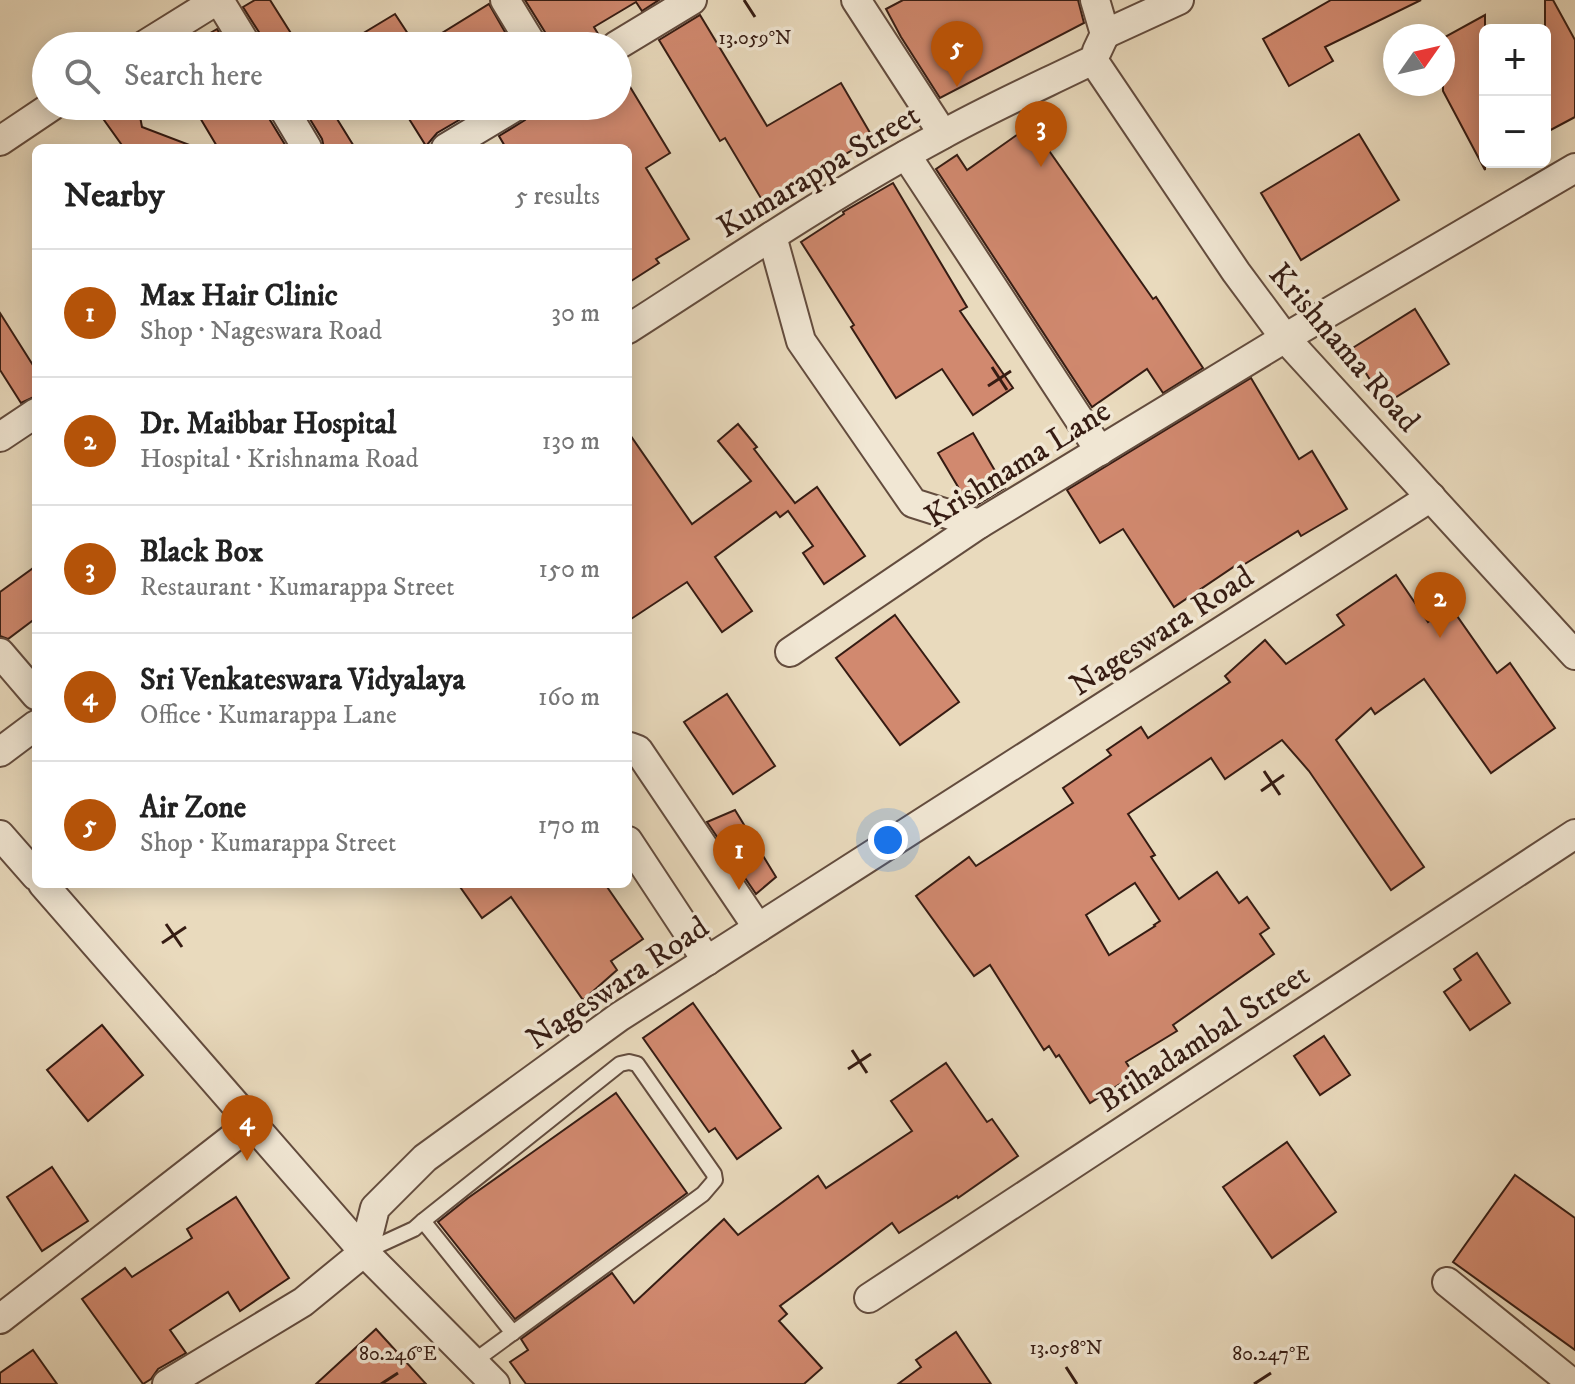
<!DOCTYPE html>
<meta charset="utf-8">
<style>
body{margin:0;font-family:"IM FELL DW Pica",serif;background:#f6f6f6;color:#222}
.controls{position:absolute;right:24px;top:24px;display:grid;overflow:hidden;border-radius:12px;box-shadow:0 4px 20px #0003}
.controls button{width:72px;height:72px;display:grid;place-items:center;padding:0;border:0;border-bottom:2px solid #e0e0e0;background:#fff;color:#222;font:40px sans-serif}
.compass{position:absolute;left:1383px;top:24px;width:72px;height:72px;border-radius:50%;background:#fff;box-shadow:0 4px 20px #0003;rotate:56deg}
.you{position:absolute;left:888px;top:840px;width:28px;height:28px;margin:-20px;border:6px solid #fff;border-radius:50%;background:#1a73e8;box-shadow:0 0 0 12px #1a73e833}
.badge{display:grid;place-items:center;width:52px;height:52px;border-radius:50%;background:#b45309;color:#fff;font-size:26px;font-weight:700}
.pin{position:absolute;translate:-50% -66px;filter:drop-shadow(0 2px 4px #0008)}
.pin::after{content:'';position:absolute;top:42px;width:28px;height:24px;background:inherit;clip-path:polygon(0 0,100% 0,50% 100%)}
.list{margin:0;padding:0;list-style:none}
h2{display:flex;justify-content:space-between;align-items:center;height:104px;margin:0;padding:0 32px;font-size:34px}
h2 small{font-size:26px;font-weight:400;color:#767676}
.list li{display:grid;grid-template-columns:52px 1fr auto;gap:24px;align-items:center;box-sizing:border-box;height:128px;padding:0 32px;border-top:2px solid #e0e0e0}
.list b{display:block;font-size:30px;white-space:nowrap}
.list p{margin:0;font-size:26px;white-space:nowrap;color:#767676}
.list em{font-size:26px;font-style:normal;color:#767676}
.icon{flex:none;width:44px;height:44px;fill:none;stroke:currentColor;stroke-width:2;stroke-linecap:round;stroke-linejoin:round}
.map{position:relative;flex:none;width:1575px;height:1384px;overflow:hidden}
.search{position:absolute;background:#fff;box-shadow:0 4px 20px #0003;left:32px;top:32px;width:600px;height:88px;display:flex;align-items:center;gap:20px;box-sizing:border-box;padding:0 28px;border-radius:44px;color:#767676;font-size:30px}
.panel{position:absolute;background:#fff;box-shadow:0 4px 20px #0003;left:32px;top:144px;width:600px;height:744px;border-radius:12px}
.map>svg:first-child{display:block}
.building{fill:#d1896f;stroke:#361c13;stroke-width:2;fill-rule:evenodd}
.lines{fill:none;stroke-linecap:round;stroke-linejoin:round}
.service-casing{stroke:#634c3e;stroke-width:18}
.minor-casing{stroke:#634c3e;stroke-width:32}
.service{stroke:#f1e7d4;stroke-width:14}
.minor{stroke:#f1e7d4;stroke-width:28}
.ticks{fill:none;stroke:#361c13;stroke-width:3}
.labels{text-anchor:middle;stroke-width:7;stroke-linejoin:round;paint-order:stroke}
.street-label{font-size:32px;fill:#361c13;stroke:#f1e7d4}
.ticks-label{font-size:20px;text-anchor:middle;fill:#361c13;stroke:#f1e7d4;stroke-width:7;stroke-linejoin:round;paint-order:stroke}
</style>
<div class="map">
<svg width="1575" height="1384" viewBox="0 0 1575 1384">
<rect width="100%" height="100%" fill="#e9dabd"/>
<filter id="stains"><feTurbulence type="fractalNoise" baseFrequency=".0025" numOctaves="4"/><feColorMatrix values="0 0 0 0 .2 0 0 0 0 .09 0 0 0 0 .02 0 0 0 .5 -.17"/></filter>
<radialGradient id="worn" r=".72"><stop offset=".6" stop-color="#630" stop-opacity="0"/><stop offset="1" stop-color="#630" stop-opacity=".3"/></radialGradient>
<g class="building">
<path d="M255,0H270L299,46H264L262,37L243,7Z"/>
<path d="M525,0H659L642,11L636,2L594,27L601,39L599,46H550L548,37Z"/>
<path d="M903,0H1078L1084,23L940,98L901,37L886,9Z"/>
<path d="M1331,0H1421L1325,47L1333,61L1289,86L1263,39Z"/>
<path d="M1545,0H1553L1575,40V117L1545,133Z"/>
<path d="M489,4L513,46H421Z"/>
<path d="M395,14L416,46H342Z"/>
<path d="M700,15L767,126L841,83L873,138L813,173L812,171L762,200L725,138L720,141L659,40Z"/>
<path d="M1485,15V170L1443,91V38Z"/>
<path d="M217,29L227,46H188Z"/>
<path d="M618,67L670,153L646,168L689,239L656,259L659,263L628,283V148H506L499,136L525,120L531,114L533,106H618Z"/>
<path d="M94,106H138L142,127L192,146V148H124Z"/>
<path d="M193,106H265L267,115L287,148H218Z"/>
<path d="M302,106H329L355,148H324L322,139Z"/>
<path d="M401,106H483L437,133L426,146Z"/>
<path d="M1031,125L1153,299L1156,297L1203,368L1163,393L1147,369L1092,407L936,169L957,155L967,170Z"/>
<path d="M1359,134L1399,200L1301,260L1261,193Z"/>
<path d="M893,183L967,307L960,311L1013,388L973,415L942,369L896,398L851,327L854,325L801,242L844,214L843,212Z"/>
<path d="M1415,309L1449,364L1385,404L1351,349Z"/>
<path d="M0,313L36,370V396L21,403L0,370Z"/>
<path d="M1251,378L1299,459L1312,451L1347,509L1301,536L1298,531L1240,567L1238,564L1174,607L1123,529L1100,543L1067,490Z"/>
<path d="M738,424L757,447L754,449L795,503L817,487L865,556L824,584L803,553L813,546L788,511L780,517L776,512L715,557L752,611L722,632L687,582L628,621V432L692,524L751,481L718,441Z"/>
<path d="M973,433L1005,488L977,505L967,502L938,453Z"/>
<path d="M36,566V618L8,639L0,636V592Z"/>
<path d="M1396,575L1428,622L1450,606L1497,673L1510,663L1555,728L1491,773L1424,679L1375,714L1371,708L1336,740L1424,867L1391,890L1309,771L1282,740L1225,779L1211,758L1128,814L1155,855L1151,857L1179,899L1217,872L1239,903L1247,897L1269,928L1260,934L1274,954L1173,1025L1177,1031L1126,1062L1134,1075L1090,1103L1059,1055L1056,1057L1049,1046L1044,1050L990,965L974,976L916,896L969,857L976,866L1073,803L1063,788L1111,755L1107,750L1141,727L1148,738L1230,682L1225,676L1265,640L1286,664L1344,625L1337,615ZM1135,883L1160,921L1154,925L1155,926L1109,955L1086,915Z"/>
<path d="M895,615L959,702L900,745L836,658Z"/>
<path d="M727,694L775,766L733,794L684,722Z"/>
<path d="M735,810L776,877L756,894L707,822Z"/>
<path d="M458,884H605L643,939L611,961L617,970L583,1000L511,897L482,918Z"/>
<path d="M1477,953L1510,1003L1470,1030L1444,992L1461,980L1454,969Z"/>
<path d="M693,1003L781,1128L737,1159L715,1128L709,1132L643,1038Z"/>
<path d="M102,1025L143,1075L88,1121L47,1070Z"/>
<path d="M1324,1036L1350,1075L1320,1095L1294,1056Z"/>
<path d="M946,1063L987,1122L992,1119L1018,1156L958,1198L957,1196L899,1233L892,1223L780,1306L787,1314L779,1321L822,1368L804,1384H526L510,1362L528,1350L521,1339L612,1273L634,1303L724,1219L738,1235L818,1176L826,1188L912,1131L891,1101Z"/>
<path d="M616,1093L687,1193L515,1319L438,1222L468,1198Z"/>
<path d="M1287,1142L1336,1212L1272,1258L1223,1187Z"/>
<path d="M52,1167L88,1221L42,1251L7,1197Z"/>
<path d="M1515,1175L1575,1218V1350L1453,1262Z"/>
<path d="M236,1197L289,1278L240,1311L228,1292L170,1330L186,1353L158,1369L151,1379L143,1384L82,1299L125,1268L132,1277L192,1238L187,1229Z"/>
<path d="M376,1329L426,1384H316Z"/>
<path d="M956,1332L991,1384H898L921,1367L916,1360Z"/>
<path d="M33,1350L57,1384H0V1373Z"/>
</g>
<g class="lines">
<defs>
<g id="service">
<path d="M423,1221L513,1333"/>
<path d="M364,1252L414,1229L423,1221L620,1064L629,1062L637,1064L714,1174L715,1180L703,1194L473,1362"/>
</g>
<g id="minor">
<path d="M219,0L247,46"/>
<path d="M505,0L533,46"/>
<path d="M856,0L943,134"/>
<path d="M1095,0L1105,34L1097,51"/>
<path d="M1105,34L1179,0"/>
<path d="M143,46L217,0"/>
<path d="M616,46L692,0"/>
<path d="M1093,60L1236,272L1285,338L1575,655"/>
<path d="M282,106L307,148"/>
<path d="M0,141L52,106"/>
<path d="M446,148L516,106"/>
<path d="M906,155L1100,451"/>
<path d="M772,236L801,341L913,503L979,524"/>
<path d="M628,329C731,263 832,194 940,136C990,108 1042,85 1093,60"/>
<path d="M0,437L36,413"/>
<path d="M790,652L979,524L1285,338L1575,168"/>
<path d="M0,653L36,695"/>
<path d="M628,748L630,747L638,750L758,928"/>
<path d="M0,752L36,725"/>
<path d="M0,835L36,876"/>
<path d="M628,841L707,961"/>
<path d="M43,884L364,1252L495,1384"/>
<path d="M1447,1282L1573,1384"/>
<path d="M869,1298L1575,834"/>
<path d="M0,1319L252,1123"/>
<path d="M167,1384L303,1302L364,1252L375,1208L425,1158L619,1017L1431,497"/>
</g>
</defs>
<use href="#service" class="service-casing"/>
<use href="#minor" class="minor-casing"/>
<use href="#service" class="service"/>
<use href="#minor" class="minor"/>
</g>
<path class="ticks" d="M744,0L755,17M992,367L1007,390M988,386L1011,371M1264,771L1280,795M1261,791L1284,775M166,924L182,947M162,943L186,927M852,1050L867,1073M848,1069L871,1054M1066,1367L1077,1384M381,1384L398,1373M1254,1384L1271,1373"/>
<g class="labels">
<g class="street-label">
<text transform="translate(818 170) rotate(-31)" y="11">Kumarappa Street</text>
<text transform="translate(1345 347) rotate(49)" y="11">Krishnama Road</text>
<text transform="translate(1017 463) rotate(-32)" y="11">Krishnama Lane</text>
<text transform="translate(1161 630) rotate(-33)" y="11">Nageswara Road</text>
<text transform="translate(617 982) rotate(-34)" y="11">Nageswara Road</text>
<text transform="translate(1203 1037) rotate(-33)" y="11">Brihadambal Street</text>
</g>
</g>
<g class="ticks-label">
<text x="755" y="44">13.059°N</text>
<text x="1066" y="1354">13.058°N</text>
<text x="398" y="1360">80.246°E</text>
<text x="1271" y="1360">80.247°E</text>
</g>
<rect width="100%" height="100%" filter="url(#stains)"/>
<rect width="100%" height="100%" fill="url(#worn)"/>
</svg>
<div class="controls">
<button>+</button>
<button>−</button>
</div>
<svg class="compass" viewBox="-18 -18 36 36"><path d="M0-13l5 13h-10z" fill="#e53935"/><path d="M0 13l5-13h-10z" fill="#767676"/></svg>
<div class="you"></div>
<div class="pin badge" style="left:739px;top:890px">1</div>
<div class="pin badge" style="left:1440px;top:638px">2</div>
<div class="pin badge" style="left:1041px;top:167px">3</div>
<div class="pin badge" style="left:247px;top:1161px">4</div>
<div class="pin badge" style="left:957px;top:87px">5</div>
<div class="search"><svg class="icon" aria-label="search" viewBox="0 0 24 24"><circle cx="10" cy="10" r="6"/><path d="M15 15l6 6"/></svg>Search here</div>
<section class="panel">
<h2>Nearby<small>5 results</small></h2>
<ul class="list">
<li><span class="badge">1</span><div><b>Max Hair Clinic</b><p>Shop · Nageswara Road</p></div><em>30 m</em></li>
<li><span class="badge">2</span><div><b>Dr. Maibbar Hospital</b><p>Hospital · Krishnama Road</p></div><em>130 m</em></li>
<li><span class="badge">3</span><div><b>Black Box</b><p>Restaurant · Kumarappa Street</p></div><em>150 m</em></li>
<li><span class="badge">4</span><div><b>Sri Venkateswara Vidyalaya</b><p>Office · Kumarappa Lane</p></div><em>160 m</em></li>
<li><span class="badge">5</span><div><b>Air Zone</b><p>Shop · Kumarappa Street</p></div><em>170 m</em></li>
</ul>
</section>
</div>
